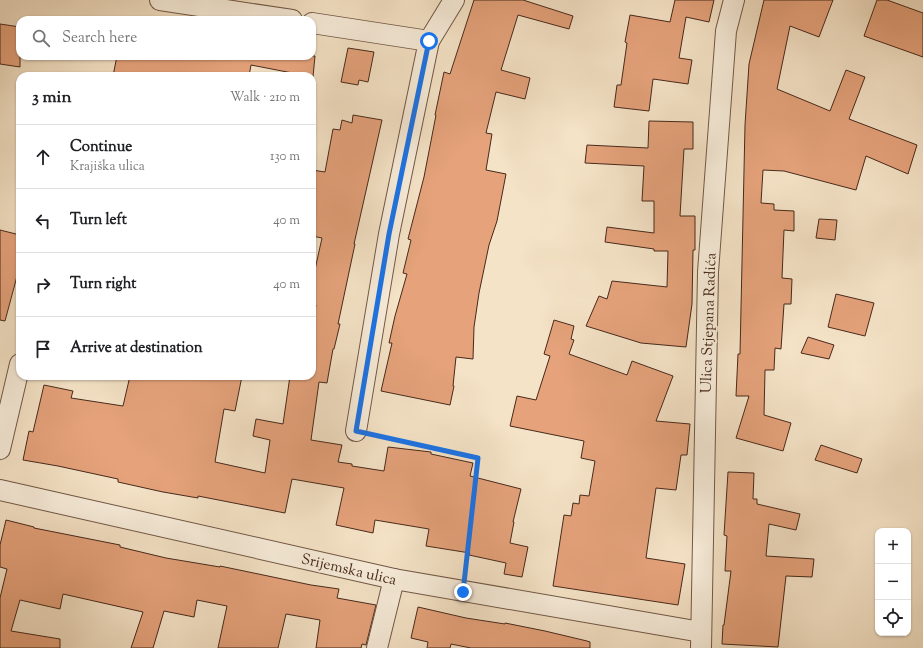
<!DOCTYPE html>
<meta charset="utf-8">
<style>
body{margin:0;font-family:"Sorts Mill Goudy",serif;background:#f2f2f2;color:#202124}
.controls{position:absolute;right:12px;bottom:12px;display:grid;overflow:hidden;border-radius:8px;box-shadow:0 1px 3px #0004}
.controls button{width:36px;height:36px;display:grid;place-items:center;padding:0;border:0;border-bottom:1px solid #e0e0e0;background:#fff;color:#202124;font:20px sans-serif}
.stop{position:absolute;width:12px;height:12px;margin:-9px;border:3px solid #1a73e8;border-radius:50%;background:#fff}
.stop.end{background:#1a73e8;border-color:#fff;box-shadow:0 1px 4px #0008}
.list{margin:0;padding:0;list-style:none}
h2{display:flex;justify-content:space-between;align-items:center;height:52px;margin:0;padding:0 16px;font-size:17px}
h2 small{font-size:13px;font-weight:400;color:#757577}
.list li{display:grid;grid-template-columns:26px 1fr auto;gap:12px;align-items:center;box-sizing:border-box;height:64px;padding:0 16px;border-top:1px solid #e0e0e0}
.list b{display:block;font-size:15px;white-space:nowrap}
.list p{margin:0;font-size:13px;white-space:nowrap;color:#757577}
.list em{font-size:13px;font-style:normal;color:#757577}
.icon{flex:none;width:22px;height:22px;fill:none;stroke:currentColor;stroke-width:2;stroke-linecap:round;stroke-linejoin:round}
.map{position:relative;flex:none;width:923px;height:648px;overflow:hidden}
.search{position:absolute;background:#fff;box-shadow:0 1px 3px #0004;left:16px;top:16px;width:300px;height:44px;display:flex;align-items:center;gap:10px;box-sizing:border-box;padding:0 14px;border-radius:12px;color:#757577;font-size:15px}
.panel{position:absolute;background:#fff;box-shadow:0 1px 3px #0004;left:16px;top:72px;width:300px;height:308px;border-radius:12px}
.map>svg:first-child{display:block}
.building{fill:#e5a27b;stroke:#47291b}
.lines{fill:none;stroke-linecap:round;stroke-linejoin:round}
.minor-casing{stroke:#725846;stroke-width:22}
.path{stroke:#47291b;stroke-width:2.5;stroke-dasharray:1 2;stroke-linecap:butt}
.minor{stroke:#f8eddb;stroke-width:20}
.route{stroke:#1a73e8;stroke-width:5}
.labels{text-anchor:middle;stroke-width:4;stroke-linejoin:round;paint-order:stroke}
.street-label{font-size:15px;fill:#47291b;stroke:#f8eddb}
</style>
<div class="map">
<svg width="923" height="648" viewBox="0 0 923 648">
<rect width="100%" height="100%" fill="#f5e3c7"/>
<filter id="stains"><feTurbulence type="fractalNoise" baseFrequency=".005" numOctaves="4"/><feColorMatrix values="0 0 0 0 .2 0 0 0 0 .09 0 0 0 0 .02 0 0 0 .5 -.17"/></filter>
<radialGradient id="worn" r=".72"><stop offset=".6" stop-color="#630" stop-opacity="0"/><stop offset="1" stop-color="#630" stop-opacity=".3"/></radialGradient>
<g class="building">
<path d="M474,0H523L573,16L569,29L518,15L501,70L530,78L525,99L496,92L486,133L492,134L486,170L506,174L497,221L489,245L479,293L474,327L473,359L456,357L453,386H454L450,405L381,391L392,343H389L395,316L407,274L403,273L411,240L408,239L424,177L436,115H435L444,72L450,74Z"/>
<path d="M675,0H714L709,22L686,17L679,58L692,60L688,84L653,79L649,111L614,107L617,85H621L627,43L625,42L630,15L670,22Z"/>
<path d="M764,0H833L819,37L790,26L777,89L830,111L846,70L865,77L849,119L917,145L908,174L866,156L856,190L784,171L763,170L761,203L774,204V210L794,211V231L784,230L782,278L792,279L791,304H784L781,349L775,348L774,370H765L764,415L791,423L783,451L736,438L749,396H736L738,354H740L745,125L749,64Z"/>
<path d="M877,0H887L923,13V57L864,36Z"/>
<path d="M0,24L20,27V67L0,64Z"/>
<path d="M348,48L374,52L368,82L359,80L358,85L341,82Z"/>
<path d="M117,56H315L313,77L251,65L249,76H113Z"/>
<path d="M353,115L382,120L354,244H355L338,324H340L334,349H333L327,383L319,382L311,440L342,445L338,462L352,464V466L384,471L388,447L431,452V454L473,463L470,476L521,489L513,522H514L510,543L528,547L522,577L504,574L506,563L469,555L470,553L426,546L429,529L375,520L373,533L336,525L344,488L292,479L285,513L198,496V498L163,492L118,482V479L58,466L23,460L29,431L33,432L44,385L73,391L71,398L123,406L130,376H242L235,411L224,409L215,462L265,473L270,440L253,436L256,419L283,424L290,376H312V321L316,305L312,303V283L322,238L312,236V170L325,172L333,129L340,130L342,120L352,123Z"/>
<path d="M649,121L693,122V149H684L680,216H695V250H693L692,304L686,347L641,343L586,326L599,296L607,299L612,281L667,287L668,251H654V249L605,242L607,227L654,233V201H642L644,166L585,163L587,145L648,148Z"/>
<path d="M819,219L837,220L835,240L816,238Z"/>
<path d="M0,230L20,235V265L5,321L0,320Z"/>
<path d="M836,294L874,303L865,336L828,327Z"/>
<path d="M554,320L574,326L571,339L574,340L569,354L627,375L632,361L673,376L656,421L690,424L687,455H681L676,490L656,488L646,558L685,564L678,605L553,586L564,515L571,516L573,503L579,504L580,495L589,496L595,461L581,458L584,441L510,426L517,396L536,400L550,356L544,354Z"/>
<path d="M808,337L834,345L829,359L801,353Z"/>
<path d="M821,445L862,459L857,473L815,460Z"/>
<path d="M728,472L754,473L753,499H757V504L800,514L796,530L769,524L766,556L814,559L812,577L786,576L778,647L722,644L723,625H724L731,571H725L727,536L724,535Z"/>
<path d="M6,520L34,527V528L120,545V547L166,558L220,567V566L311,585L339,589L337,598L376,605L366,645L362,644L361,648H316L320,620L286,614L278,648H218L227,606L197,600L194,617L164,611L153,648H131L143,612L63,594L60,609L20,600L11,631L60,639V648H0V598L7,569L0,567V545Z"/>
<path d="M418,607L466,618L505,624V623L545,631L587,641L590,642V648H471L451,644L450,648H427L428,642L411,638Z"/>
</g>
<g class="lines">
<defs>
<g id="minor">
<path d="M160,0L292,20"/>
<path d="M312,23L429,41"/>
<path d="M356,431L389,234L429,41L454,0"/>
<path d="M0,449L20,364"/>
<path d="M0,490L394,579L701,632"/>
<path d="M377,648L394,579"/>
<path d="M701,648L708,272L726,31L734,0"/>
</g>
</defs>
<use href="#minor" class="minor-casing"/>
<path class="path" d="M375,435L478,458L465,571"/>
<use href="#minor" class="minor"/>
</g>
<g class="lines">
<path class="route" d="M429,41L389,234L356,431L478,458L463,592"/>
</g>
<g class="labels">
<g class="street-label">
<text transform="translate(708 323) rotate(-88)" y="5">Ulica Stjepana Radića</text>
<text transform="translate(349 569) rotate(13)" y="5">Srijemska ulica</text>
</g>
</g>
<rect width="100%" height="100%" filter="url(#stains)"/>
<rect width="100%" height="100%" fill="url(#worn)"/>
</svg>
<div class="controls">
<button>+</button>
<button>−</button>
<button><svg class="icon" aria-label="locate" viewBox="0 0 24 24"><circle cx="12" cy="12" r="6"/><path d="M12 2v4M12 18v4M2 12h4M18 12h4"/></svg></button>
</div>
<div class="stop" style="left:429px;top:41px"></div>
<div class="stop end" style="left:463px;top:592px"></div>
<div class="search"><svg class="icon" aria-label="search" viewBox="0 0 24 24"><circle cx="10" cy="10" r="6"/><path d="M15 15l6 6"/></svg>Search here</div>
<section class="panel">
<h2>3 min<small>Walk · 210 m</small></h2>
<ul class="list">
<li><svg class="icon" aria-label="ahead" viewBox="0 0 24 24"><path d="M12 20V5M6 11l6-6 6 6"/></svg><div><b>Continue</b><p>Krajiška ulica</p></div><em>130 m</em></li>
<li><svg class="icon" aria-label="left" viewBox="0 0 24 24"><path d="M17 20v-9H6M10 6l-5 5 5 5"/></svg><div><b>Turn left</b></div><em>40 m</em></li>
<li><svg class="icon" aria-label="right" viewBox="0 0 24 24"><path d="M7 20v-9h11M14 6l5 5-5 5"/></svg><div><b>Turn right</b></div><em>40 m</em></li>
<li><svg class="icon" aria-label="arrive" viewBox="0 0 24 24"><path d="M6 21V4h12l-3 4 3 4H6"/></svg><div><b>Arrive at destination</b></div></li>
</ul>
</section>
</div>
